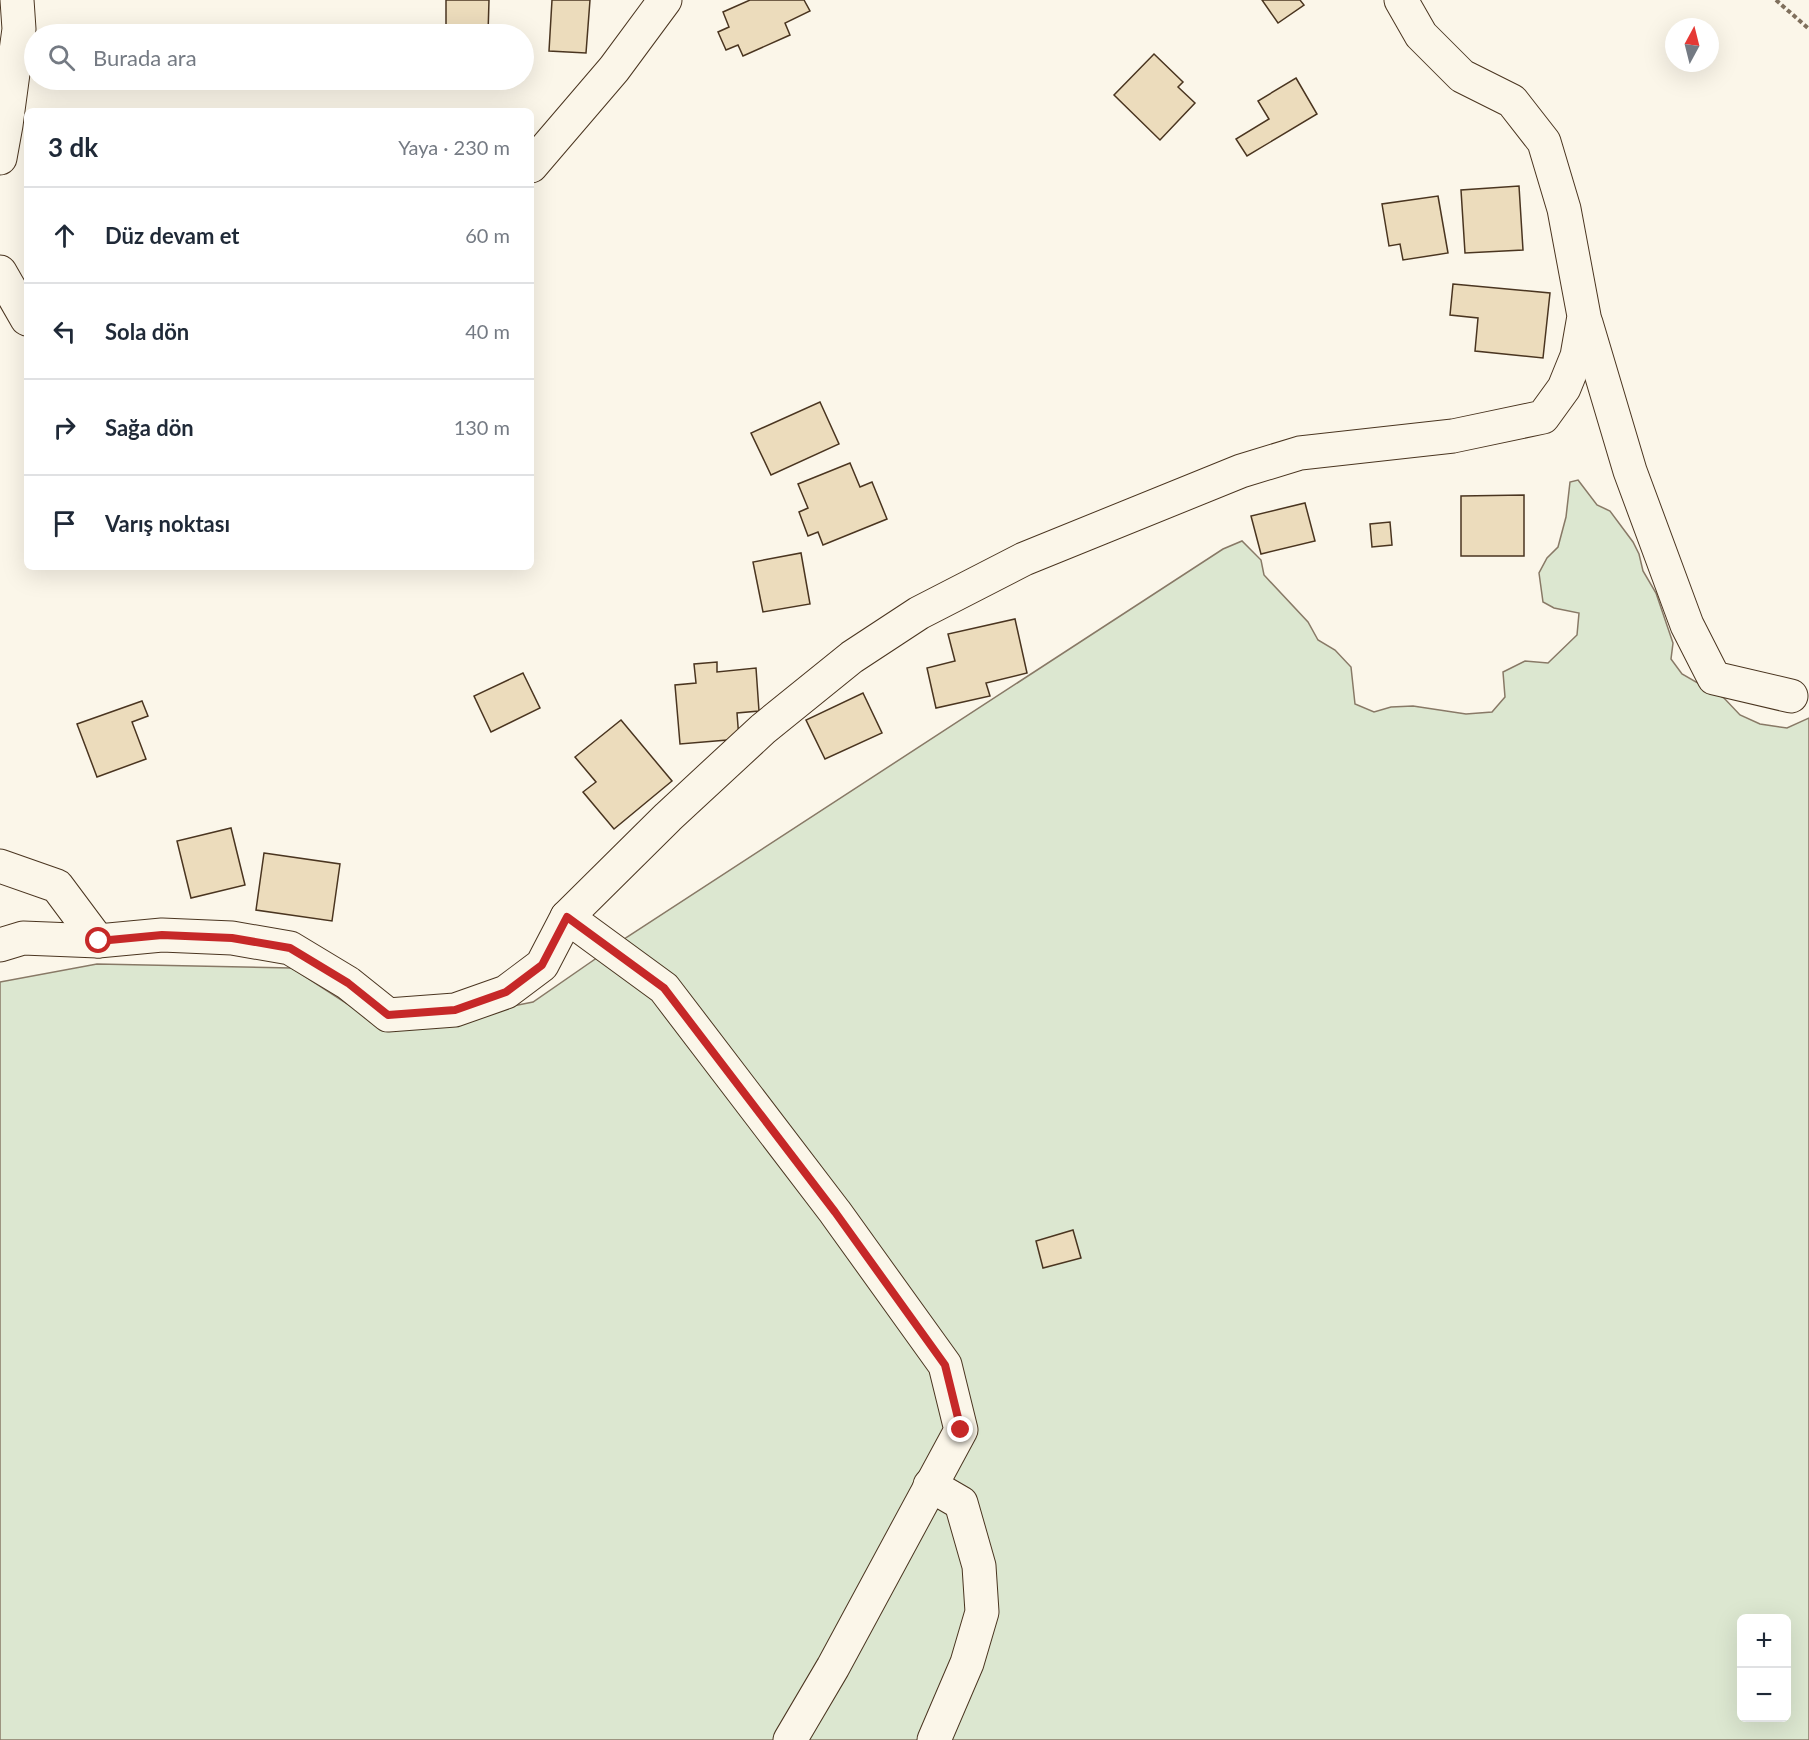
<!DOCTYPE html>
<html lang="tr">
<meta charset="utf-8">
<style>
body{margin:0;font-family:Lato,sans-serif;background:#f6f6f7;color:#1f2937}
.controls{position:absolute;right:18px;bottom:18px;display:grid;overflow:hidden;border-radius:9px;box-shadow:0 6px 24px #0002}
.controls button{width:54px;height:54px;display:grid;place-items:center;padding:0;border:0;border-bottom:2px solid #e0e1e3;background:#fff;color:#1f2937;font:30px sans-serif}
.compass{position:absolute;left:1665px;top:18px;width:54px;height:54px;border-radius:50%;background:#fff;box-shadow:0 6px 24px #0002;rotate:7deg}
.stop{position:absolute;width:18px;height:18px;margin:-14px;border:4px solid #c62828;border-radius:50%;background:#fff}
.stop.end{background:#c62828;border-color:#fff;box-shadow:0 2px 6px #0008}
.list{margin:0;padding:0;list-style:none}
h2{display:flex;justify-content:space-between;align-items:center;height:78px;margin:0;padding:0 24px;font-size:26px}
h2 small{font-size:20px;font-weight:400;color:#747a83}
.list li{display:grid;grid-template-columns:39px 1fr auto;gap:18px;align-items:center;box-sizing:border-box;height:96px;padding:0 24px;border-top:2px solid #e0e1e3}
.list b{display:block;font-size:22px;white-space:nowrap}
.list em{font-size:20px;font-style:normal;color:#747a83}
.icon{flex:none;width:33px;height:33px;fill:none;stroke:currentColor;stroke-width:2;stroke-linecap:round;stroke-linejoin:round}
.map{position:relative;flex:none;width:1809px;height:1740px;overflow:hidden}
.search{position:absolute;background:#fff;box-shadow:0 6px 24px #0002;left:24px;top:24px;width:510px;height:66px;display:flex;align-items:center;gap:15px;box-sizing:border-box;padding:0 21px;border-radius:33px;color:#747a83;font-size:22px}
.panel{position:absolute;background:#fff;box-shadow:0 6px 24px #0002;left:24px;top:108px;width:510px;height:462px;border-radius:9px}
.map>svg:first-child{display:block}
.green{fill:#dce7d0;stroke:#887966;stroke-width:1.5;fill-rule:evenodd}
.building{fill:#ecdcbc;stroke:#4a3520;stroke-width:1.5}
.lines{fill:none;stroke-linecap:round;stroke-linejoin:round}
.minor-casing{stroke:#4a3520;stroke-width:35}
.path{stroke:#7f6f5c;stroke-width:4;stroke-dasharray:4.5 3;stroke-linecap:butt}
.minor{stroke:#fbf6e9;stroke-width:33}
.route{stroke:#c62828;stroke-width:8}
</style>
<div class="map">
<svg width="1809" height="1740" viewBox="0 0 1809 1740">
<rect width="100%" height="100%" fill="#fbf6e9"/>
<path class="green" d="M1578,480L1597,505L1610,511L1633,542L1639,554L1643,571L1656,593L1673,643L1671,659L1682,674L1724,698L1740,715L1760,724L1787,728L1809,718V1740H0V982L97,964L292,968L389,1031L533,1002L627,937L1223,549L1242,541L1261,560L1264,575L1308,622L1318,640L1335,650L1351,667L1355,704L1374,712L1391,707L1413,706L1466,714L1492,712L1505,697L1503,672L1525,661L1548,663L1577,635L1579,613L1554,608L1543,602L1539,573L1547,558L1558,547L1566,517L1570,482ZM1742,1618H1786V1718H1742Z"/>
<g class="building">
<path d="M446,0H489L488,34H446Z"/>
<path d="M552,0H590L586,53L549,51Z"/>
<path d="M750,0H804L810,11L785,23L790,35L743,56L738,45L726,50L718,32L729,27L723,12Z"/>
<path d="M1262,0H1300L1304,5L1278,23Z"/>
<path d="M1154,54L1183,82L1178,87L1195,103L1160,140L1114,95Z"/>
<path d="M1296,78L1317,114L1247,156L1236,139L1269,119L1258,101Z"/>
<path d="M1519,186L1523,250L1465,253L1461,190Z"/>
<path d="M1438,196L1448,253L1403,260L1400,244L1389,246L1382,204Z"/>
<path d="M1453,284L1550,293L1543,358L1475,351L1478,318L1450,315Z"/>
<path d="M820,402L839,444L771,475L751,433Z"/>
<path d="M850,463L860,487L872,482L887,519L823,545L818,532L808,536L799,512L808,508L798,484Z"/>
<path d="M1524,495V556H1461V496Z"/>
<path d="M1305,503L1315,541L1261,554L1251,516Z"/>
<path d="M1390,522L1392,545L1372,547L1370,524Z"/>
<path d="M801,553L810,604L763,612L753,562Z"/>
<path d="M1015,619L1027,673L986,683L990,696L936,708L927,668L955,661L948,634Z"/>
<path d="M717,662V672L756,668L759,711L737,713L739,739L680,744L675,685L696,683L694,664Z"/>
<path d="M523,673L540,708L491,732L474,696Z"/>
<path d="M863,693L882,733L825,759L806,720Z"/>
<path d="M142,701L148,716L132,722L146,759L97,777L77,724Z"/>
<path d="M621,720L672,781L614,829L583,792L596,782L575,757Z"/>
<path d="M231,828L245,885L191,898L177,841Z"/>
<path d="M264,853L340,864L332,921L256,910Z"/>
<path d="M1073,1230L1081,1258L1043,1268L1036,1241Z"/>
</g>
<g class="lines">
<defs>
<g id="minor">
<path d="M0,158L6,125L19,29L17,0"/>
<path d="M531,166L614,69L665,0"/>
<path d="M0,272L27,319"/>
<path d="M1586,323L1630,471L1687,625L1714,678L1791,696"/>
<path d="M0,866L57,886L98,941"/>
<path d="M567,917L664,988L835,1212L945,1365L961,1430L833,1667L790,1740"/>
<path d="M0,945L23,938L98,941L162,935L232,938L290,948L348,983L388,1015L455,1010L506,992L542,965L567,917L668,817L763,729L852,657L919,613L1024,559L1241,471L1300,453L1453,436L1543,417L1564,388L1577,356L1584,316L1564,209L1544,142L1512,101L1462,76L1421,35L1401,0"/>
<path d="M930,1485L961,1503L979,1566L982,1612L967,1663L934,1740"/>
</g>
</defs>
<use href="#minor" class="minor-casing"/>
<path class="path" d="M1776,0L1809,29"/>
<use href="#minor" class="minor"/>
</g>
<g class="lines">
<path class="route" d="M99,941L162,935L232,938L290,948L348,983L388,1015L455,1010L506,992L542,965L567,917L664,988L835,1212L945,1365L961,1430"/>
</g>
</svg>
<div class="controls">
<button>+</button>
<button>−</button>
</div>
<svg class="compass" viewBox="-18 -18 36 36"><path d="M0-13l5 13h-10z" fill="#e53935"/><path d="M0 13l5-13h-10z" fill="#747a83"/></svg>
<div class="stop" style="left:99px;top:941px"></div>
<div class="stop end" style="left:961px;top:1430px"></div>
<div class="search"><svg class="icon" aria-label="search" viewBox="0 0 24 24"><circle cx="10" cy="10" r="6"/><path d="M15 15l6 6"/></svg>Burada ara</div>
<section class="panel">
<h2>3 dk<small>Yaya · 230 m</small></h2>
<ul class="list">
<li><svg class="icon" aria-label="ahead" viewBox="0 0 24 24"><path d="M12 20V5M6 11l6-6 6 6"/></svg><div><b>Düz devam et</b></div><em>60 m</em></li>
<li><svg class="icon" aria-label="left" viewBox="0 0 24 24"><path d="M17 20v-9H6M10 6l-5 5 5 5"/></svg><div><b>Sola dön</b></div><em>40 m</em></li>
<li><svg class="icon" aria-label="right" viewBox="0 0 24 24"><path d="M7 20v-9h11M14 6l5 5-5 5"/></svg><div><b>Sağa dön</b></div><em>130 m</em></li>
<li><svg class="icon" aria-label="arrive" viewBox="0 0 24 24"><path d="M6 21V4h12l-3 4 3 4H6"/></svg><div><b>Varış noktası</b></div></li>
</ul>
</section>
</div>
